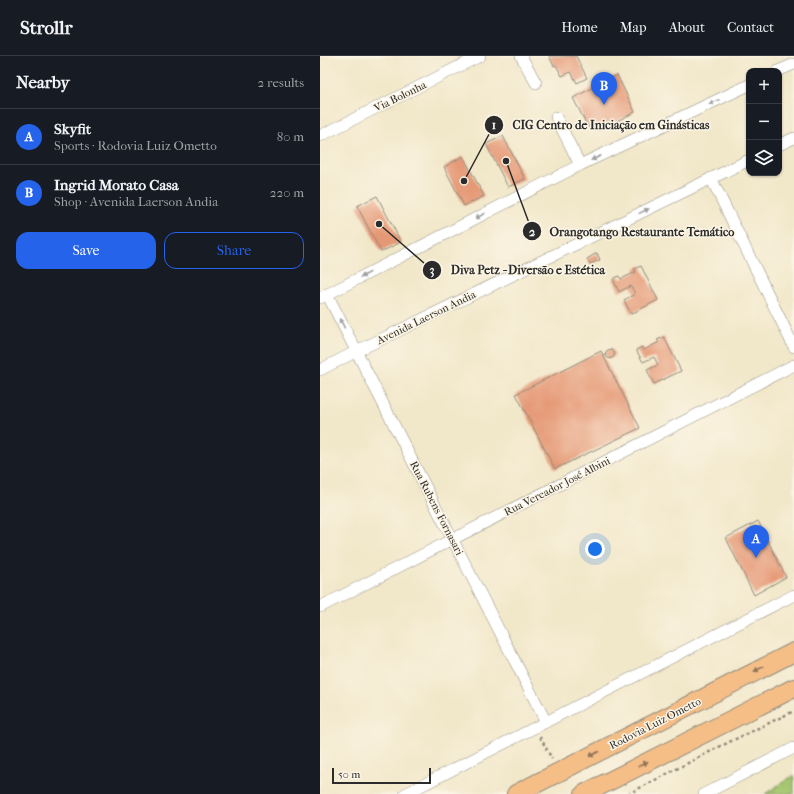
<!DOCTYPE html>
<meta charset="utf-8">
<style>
body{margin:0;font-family:"IM FELL French Canon",serif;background:#242831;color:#f1f3f6}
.controls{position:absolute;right:12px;top:12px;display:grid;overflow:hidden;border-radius:8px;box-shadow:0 1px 3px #0004}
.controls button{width:36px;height:36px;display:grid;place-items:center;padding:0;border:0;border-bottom:1px solid #363941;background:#171b24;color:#f1f3f6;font:20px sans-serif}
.scale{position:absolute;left:12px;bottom:10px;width:99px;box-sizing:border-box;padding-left:4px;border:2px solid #2b2b2b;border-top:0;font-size:11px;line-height:14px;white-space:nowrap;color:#2b2b2b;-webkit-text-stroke:3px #fcf5e5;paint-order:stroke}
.you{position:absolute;left:275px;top:493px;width:14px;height:14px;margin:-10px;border:3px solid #fff;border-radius:50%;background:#1a73e8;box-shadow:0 0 0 6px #1a73e833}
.badge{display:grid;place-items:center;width:26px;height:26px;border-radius:50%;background:#2563eb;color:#fff;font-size:13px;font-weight:700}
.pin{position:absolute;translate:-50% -33px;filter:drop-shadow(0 1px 2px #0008)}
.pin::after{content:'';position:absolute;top:21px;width:14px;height:12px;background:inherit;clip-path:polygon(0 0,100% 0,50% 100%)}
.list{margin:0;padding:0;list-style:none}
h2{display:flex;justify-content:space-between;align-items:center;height:52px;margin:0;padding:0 16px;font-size:17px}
h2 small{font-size:13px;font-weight:400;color:#9ea1a6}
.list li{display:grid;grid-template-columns:26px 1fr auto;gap:12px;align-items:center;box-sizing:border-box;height:56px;padding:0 16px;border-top:1px solid #363941}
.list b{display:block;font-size:15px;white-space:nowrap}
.list p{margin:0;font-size:13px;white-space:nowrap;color:#9ea1a6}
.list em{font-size:13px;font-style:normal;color:#9ea1a6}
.actions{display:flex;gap:8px;padding:12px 16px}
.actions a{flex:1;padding:9px 0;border:1px solid #2563eb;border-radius:12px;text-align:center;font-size:14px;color:#2563eb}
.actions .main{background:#2563eb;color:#fff}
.icon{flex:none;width:22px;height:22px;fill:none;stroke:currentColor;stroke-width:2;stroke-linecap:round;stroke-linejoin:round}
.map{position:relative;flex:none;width:474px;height:738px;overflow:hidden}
header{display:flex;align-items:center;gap:24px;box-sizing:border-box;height:56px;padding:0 20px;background:#171b24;border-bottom:1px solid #363941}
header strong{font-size:19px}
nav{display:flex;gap:22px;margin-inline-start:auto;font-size:14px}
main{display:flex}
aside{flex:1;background:#171b24}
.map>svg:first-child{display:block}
.green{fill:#a5c770;stroke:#68794e}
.building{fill:#e59875}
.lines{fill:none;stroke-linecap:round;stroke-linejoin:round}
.minor-casing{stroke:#8e897a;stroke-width:12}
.primary-casing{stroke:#8e897a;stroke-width:20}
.path{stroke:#8e897a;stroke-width:2.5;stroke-dasharray:3 3;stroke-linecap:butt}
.minor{stroke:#fff;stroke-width:11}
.primary{stroke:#f6be87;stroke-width:18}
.oneway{fill:#a0a0a0}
.oneway2{fill:#907459}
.labels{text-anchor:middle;stroke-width:3;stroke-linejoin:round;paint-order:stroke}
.street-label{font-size:11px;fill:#2b2b2b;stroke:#fcf5e5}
.leader{fill:none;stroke:#2b2b2b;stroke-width:1.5}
.callout-dot{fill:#2b2b2b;stroke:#fcf5e5;stroke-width:1.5}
.mark-label{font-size:12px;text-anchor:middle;font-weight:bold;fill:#fff}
.callout-label{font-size:12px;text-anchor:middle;font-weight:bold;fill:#2b2b2b;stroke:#fcf5e5;stroke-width:3;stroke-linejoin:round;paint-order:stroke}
</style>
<header>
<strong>Strollr</strong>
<nav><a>Home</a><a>Map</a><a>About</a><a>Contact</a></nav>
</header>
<main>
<aside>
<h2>Nearby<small>2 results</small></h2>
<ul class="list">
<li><span class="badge">A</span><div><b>Skyfit</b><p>Sports · Rodovia Luiz Ometto</p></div><em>80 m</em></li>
<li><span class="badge">B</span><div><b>Ingrid Morato Casa</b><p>Shop · Avenida Laerson Andia</p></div><em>220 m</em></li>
</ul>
<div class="actions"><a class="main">Save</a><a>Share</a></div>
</aside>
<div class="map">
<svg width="474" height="738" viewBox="0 0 474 738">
<rect width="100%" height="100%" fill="#fcf5e5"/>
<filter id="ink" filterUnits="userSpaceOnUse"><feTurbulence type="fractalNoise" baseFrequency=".025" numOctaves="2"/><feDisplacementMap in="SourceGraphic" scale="8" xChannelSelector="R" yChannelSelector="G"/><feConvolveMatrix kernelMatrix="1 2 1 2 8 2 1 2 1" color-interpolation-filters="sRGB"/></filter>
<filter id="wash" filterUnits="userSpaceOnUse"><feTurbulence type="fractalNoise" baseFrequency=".012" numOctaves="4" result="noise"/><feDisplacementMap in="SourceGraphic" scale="16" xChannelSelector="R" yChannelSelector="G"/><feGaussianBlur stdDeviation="0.9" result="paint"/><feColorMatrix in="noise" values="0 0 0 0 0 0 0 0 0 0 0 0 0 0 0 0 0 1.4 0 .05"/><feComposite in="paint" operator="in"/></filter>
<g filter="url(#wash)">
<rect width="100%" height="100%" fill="#f1e7c9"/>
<path class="green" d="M474,719V738H445Z"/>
<g id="blocks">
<g class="building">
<path d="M229,0H256L267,22L257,27L251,16L242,20L236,9L234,10Z"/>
<path d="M297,19L315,56L279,74L268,71L253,42Z"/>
<path d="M183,80L205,123L188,131L166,88Z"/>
<path d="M143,100L164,140L144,150L124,111Z"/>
<path d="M57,140L81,186L61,196L37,150Z"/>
<path d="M277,197L280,204L270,208L267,203Z"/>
<path d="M321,210L338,244L311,258L304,244L315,238L311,230L299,236L293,223L299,220L301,223L316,216L314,213Z"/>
<path d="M344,281L361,315L334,328L327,314L338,309L334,301L323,306L316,294L322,291L324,294L339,286L337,284Z"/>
<circle cx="290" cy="298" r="4.5"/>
<path d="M281,295L320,372L235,413L196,338Z"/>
<path d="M438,465L466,521L434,539L406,482Z"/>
</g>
</g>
</g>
<g filter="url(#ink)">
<use href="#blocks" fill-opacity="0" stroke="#8e897a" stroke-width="1"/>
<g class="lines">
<defs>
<g id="minor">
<path d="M201,0L216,27"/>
<path d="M458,15L474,8"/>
<path d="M236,61L260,109"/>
<path d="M0,80L160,0"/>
<path d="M459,89L474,82"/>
<path d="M391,122L474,291"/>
<path d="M7,238L226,666"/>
<path d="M0,242L260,109L429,29"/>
<path d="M0,314L37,295L429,104"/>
<path d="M0,551L474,309"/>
<path d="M85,738L474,539"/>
<path d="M384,738L474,692"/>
</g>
<g id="primary">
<path d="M196,738L474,596"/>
<path d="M264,738L474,632"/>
</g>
</defs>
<use href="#minor" class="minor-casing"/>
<use href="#primary" class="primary-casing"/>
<g class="path">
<path d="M220,681L232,703"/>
<path d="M308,738L401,690L474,655"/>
</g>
<use href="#minor" class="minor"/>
<use href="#primary" class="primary"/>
</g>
<defs><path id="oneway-solid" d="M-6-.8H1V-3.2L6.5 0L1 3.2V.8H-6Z"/></defs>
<g class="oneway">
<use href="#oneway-solid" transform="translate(394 46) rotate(155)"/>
<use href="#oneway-solid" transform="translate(276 102) rotate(155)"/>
<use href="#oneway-solid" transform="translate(324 155) rotate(-26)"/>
<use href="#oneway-solid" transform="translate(160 160) rotate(153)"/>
<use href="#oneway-solid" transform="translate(45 219) rotate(153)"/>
<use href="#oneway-solid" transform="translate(22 267) rotate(-117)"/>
</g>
<g class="oneway2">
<use href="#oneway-solid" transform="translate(439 613) rotate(153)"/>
<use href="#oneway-solid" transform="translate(274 698) rotate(153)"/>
<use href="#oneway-solid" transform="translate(323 708) rotate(-27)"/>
</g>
</g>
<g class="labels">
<g class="street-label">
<text transform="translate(80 40) rotate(-26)" y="4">Via Bolonha</text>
<text transform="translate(106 261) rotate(-26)" y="4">Avenida Laerson Andia</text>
<text transform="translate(237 430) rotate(-27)" y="4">Rua Vereador José Albini</text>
<text transform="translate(117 452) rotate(63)" y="4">Rua Rubens Fornasari</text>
<text transform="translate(335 667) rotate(-27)" y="4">Rodovia Luiz Ometto</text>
</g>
</g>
<path class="leader" d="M144 125L174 69M186 105L212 175M59 168L112 214"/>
<g class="callout-dot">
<circle cx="144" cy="125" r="4"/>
<circle cx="186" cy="105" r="4"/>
<circle cx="59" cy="168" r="4"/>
<circle cx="174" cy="69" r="10"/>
<circle cx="212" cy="175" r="10"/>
<circle cx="112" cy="214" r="10"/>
</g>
<g class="mark-label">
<text x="174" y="73">1</text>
<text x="212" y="180">2</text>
<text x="112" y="218">3</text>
</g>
<g class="callout-label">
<text x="291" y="73">CIG Centro de Iniciação em Ginásticas</text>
<text x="322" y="180">Orangotango Restaurante Temático</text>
<text x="208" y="218">Diva Petz - Diversão e Estética</text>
</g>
</svg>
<div class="controls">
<button>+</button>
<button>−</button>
<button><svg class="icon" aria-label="layers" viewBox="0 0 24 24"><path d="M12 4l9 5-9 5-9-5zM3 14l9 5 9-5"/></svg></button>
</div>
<div class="scale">50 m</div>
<div class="you"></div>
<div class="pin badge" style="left:436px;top:502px">A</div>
<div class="pin badge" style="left:284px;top:49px">B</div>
</div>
</main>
